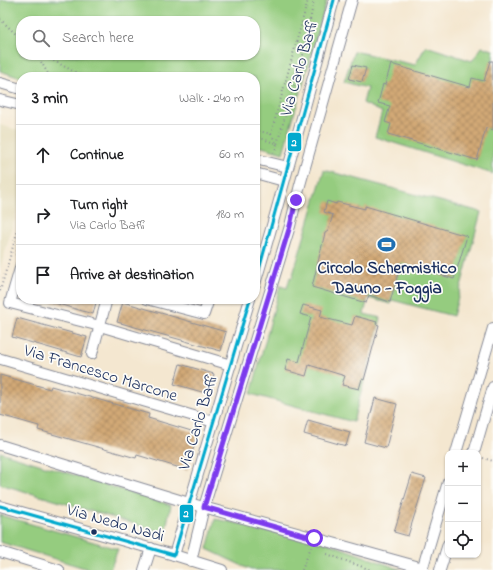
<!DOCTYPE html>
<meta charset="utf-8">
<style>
body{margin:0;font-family:"Indie Flower",sans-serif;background:#f2f2f2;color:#202124}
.controls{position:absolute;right:12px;bottom:12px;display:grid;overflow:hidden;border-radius:8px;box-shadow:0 1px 3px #0004}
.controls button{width:36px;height:36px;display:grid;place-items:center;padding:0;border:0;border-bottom:1px solid #e0e0e0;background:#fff;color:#202124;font:20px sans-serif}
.stop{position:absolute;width:12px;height:12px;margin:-9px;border:3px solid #7c3aed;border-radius:50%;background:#fff}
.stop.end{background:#7c3aed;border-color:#fff;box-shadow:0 1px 4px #0008}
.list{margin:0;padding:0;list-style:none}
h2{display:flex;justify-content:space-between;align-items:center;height:52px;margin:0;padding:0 16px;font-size:17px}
h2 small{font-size:13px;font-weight:400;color:#757577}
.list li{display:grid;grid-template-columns:26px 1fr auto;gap:12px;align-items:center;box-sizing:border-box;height:60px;padding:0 16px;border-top:1px solid #e0e0e0}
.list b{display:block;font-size:15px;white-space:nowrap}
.list p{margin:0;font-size:13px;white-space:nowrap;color:#757577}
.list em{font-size:13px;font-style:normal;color:#757577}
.icon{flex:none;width:22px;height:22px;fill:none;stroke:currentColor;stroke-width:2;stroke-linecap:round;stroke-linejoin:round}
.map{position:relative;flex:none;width:493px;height:570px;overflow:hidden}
.search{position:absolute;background:#fff;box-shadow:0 1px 3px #0004;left:16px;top:16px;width:244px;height:44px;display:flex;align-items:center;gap:10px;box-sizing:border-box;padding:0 14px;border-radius:16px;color:#757577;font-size:15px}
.panel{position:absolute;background:#fff;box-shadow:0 1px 3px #0004;left:16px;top:72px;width:244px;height:232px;border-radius:16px}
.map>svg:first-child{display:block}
.built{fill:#e4dbba}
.green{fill:#95cc7f;stroke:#587e6e;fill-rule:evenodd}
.building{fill:url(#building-cross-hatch)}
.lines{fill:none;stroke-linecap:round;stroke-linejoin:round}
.street-casing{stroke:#888b97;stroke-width:12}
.path{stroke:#888b97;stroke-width:2;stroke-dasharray:1 3;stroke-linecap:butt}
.street{stroke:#fff;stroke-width:10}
.bus-1-casing{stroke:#fdfcf7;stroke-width:6}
.bus-1{stroke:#00a9ce;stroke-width:3}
.route{stroke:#7c3aed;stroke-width:5}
.bus-dot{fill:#1b2f5e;stroke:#fdfcf7;stroke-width:1.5}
.labels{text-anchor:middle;stroke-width:3.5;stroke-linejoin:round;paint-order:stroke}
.street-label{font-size:17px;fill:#1b2f5e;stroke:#fdfcf7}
.poi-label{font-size:17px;font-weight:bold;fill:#1b2f5e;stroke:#fdfcf7}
.line-badge{stroke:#fdfcf7;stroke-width:1.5}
.badge-label{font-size:11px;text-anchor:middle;font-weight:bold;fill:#fff}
</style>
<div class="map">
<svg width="493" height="570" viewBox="0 0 493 570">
<defs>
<pattern id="building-cross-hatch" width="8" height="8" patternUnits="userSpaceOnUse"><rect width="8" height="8" fill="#d2a976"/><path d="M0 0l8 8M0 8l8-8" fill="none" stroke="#aa8a64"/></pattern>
</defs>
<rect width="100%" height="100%" fill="#fdfcf7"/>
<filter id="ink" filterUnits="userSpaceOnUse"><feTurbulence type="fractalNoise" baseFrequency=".025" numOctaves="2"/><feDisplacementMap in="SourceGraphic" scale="8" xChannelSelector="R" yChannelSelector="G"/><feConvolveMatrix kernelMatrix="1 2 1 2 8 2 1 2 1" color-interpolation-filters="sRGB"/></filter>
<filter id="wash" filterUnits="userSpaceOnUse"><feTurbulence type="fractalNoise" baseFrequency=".012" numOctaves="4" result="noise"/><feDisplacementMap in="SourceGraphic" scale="16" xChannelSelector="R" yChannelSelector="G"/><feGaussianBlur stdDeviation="0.9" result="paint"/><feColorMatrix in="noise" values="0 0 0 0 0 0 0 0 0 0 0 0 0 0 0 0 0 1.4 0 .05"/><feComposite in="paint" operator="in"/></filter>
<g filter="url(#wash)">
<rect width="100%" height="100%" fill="#f4e7d0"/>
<path class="built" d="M0,125L21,131V197L0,269Z"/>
<g class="green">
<path d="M0,0H327L283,153L255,145V77L21,78L0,71ZM21,21H255V55H21Z"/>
<path d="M426,46L472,61L482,47L493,50V174L375,137L382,112L363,103L367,88L344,82L354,51L415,65Z"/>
<path d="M324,170L481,212L453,316L392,300L391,304L368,298L364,314L381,318L353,422L251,394L280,286L287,288L290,277L292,278Z"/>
<path d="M0,452L171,505L165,533L0,484Z"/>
<path d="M0,515L118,549L110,570H91L0,542Z"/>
<path d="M215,519L314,538L402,570H251L207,549Z"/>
</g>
<g id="blocks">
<g class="building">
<path d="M490,61H493V130L486,128L477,160L388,134L391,124L385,122L390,106L378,103L383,84L385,85L391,64L470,87L472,78L484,81Z"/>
<path d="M353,65L366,68L362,82L349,79Z"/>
<path d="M327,201L336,204L337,202L365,209V206L467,236L454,279L401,263L390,302L369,295L366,303L312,287L325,233L328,231L333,215L324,212Z"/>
<path d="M51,299H97L93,314L51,302Z"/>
<path d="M123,302L226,332L221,351L117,322Z"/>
<path d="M303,305L322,310L320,317L352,325L355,316L377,322L376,324L379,325L364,380L362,379L359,389L342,385L345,376L309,365L306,376L285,370L288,359L299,362L311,317L300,314Z"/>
<path d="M17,318L87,337L81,357L12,337Z"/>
<path d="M180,364L214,374L209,394L174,384Z"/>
<path d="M0,375L50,389L51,386L149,414L148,418L198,433L187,470L137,455L136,458L38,430L39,426L0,415Z"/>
<path d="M375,398L397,404L386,448L364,442Z"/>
<path d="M308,420L350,432L346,446L304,434Z"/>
<path d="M412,474L426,478L408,536L394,532Z"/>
</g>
</g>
</g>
<g filter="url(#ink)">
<use href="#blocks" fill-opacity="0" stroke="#888b97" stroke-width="1"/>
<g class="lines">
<defs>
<g id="street">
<path d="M0,83L21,89"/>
<path d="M0,100L21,105"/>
<path d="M255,159L288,167"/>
<path d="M255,173L284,181"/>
<path d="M21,265L10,303L100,326L231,365"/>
<path d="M255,284C283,190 308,95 334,0"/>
<path d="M147,299L204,314L209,299"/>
<path d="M92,354L107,299"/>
<path d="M1,359L214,422"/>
<path d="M0,445L189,503L423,568"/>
<path d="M456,453L493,328"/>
<path d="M474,453L493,387"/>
<path d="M0,506L174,555L222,570"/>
<path d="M0,552L59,570"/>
<path d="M174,555L250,299"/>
<path d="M191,561L204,507L290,226L300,185L352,0"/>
<path d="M144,570L151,548"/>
<path d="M422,570L448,482"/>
<path d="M440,570L448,544"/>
</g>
</defs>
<use href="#street" class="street-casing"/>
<g class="path">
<path d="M0,19L21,39"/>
<path d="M37,55L50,77"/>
<path d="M43,55L84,77"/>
<path d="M158,77L160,71"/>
<path d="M255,130L271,134L308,0"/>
<path d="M271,134L277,144L274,154"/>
<path d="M255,136L277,144L303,55L314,0"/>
<path d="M16,255L21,237"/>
<path d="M0,291L21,219"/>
<path d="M483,458L493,461"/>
<path d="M478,470L480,462"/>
<path d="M327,554L371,570"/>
<path d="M302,570L311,547"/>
</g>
<use href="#street" class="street"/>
<defs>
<g id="bus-1">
<path d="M255,284L334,0"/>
<path d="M0,506L174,555L250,299"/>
</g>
</defs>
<use href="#bus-1" class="bus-1-casing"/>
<use href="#bus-1" class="bus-1"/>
</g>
</g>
<g class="lines" filter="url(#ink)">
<path class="route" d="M296,200L290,226L204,507L314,538"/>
</g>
<defs>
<symbol id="stadium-bare" viewBox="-9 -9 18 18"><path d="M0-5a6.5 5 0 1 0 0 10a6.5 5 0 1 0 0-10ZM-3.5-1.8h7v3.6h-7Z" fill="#1f6fb2" stroke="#fdfcf7" stroke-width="2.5" paint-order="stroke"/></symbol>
</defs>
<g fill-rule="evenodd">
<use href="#stadium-bare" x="374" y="232" width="25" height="25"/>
</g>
<circle class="bus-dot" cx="94" cy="532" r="3.5"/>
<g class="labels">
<g class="street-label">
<text transform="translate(298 68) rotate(-74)" y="6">Via Carlo Baffi</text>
<text transform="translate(101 372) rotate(17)" y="6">Via Francesco Marcone</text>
<text transform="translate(197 422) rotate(-73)" y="6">Via Carlo Baffi</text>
<text transform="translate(116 522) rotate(16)" y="6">Via Nedo Nadi</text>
</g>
<g class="poi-label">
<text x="387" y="273">Circolo Schermistico<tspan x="387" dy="20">Dauno - Foggia</tspan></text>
</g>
</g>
<g class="line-badge">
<rect x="287" y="132" width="15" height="20" rx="4" fill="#00a9ce"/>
<rect x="179" y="504" width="15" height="19" rx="4" fill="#00a9ce"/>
</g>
<g class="badge-label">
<text x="294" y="146">2</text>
<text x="186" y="517">2</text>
</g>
</svg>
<div class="controls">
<button>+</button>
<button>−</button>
<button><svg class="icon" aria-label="locate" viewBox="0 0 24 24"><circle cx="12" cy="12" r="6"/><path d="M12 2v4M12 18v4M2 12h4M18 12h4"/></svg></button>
</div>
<div class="stop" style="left:314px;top:538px"></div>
<div class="stop end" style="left:296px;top:200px"></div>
<div class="search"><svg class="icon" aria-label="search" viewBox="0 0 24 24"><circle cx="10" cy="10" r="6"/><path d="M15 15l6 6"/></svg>Search here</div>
<section class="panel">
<h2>3 min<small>Walk · 240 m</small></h2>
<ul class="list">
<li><svg class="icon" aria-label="ahead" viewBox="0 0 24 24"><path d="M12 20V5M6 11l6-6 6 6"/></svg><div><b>Continue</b></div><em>60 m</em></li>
<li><svg class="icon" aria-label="right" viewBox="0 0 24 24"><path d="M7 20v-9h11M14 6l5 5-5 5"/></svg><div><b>Turn right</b><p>Via Carlo Baffi</p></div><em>180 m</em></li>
<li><svg class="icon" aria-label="arrive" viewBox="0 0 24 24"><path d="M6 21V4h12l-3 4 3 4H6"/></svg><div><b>Arrive at destination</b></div></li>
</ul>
</section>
</div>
